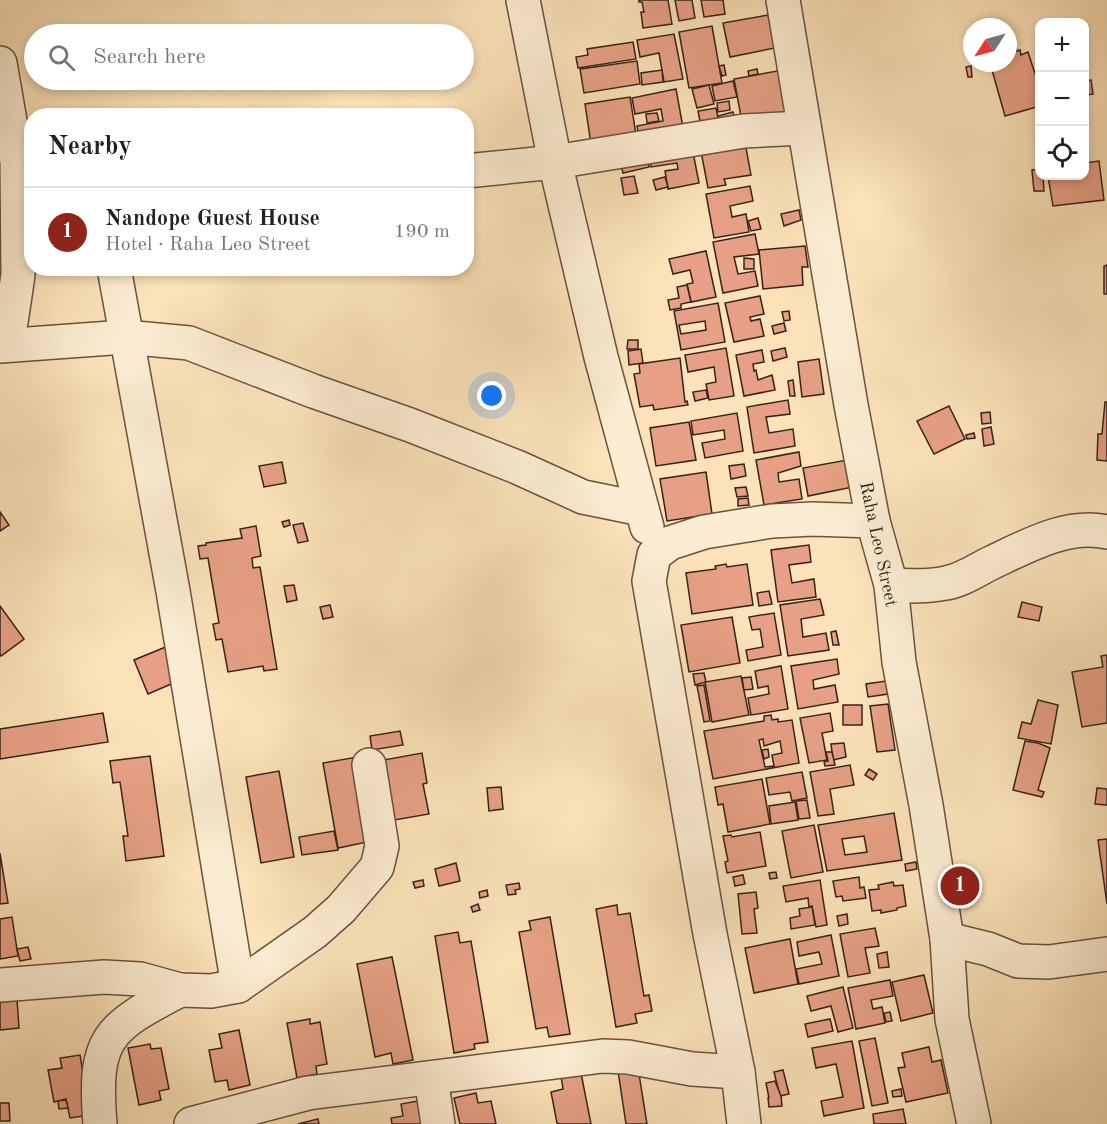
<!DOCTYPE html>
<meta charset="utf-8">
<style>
body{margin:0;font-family:"Old Standard TT",serif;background:#f2f2f2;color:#202124}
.controls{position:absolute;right:18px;top:18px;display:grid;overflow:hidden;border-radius:12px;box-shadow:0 3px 9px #0003}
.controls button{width:54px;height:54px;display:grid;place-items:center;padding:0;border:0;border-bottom:2px solid #e0e0e0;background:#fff;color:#202124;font:30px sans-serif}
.compass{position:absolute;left:963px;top:18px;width:54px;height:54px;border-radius:50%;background:#fff;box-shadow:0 3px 9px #0003;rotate:234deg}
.you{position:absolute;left:492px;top:396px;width:21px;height:21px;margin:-15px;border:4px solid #fff;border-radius:50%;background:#1a73e8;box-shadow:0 0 0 9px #1a73e833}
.badge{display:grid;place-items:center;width:39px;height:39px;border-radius:50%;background:#8f2418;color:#fff;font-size:20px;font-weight:700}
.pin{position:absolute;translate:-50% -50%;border:3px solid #fff;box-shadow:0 2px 6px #0006}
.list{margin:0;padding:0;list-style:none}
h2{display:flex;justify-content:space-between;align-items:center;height:78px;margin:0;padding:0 24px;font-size:26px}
h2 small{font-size:20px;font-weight:400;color:#757577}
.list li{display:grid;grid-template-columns:39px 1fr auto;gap:18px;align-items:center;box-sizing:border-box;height:90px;padding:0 24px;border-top:2px solid #e0e0e0}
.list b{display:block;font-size:22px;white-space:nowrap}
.list p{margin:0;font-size:20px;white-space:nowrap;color:#757577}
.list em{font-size:20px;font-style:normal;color:#757577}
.icon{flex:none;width:33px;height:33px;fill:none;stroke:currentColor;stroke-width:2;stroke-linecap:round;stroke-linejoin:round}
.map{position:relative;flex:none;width:1107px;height:1124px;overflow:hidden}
.search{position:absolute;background:#fff;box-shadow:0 3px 9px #0003;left:24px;top:24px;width:450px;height:66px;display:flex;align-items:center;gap:15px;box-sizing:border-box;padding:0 21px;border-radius:33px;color:#757577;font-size:22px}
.panel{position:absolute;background:#fff;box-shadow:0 3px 9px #0003;left:24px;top:108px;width:450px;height:168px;border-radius:24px}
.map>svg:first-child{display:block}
.building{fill:#e7a085;stroke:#372218;stroke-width:1.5;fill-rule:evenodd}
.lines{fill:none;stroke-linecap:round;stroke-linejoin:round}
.minor-casing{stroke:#685240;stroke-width:36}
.minor{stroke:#fcecd1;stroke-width:33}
.labels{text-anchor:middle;stroke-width:4.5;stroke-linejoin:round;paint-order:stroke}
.street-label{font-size:18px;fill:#372218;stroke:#fcecd1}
</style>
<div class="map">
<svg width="1107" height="1124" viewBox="0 0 1107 1124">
<rect width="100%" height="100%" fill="#fbe2b8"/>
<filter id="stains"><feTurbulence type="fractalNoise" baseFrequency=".00333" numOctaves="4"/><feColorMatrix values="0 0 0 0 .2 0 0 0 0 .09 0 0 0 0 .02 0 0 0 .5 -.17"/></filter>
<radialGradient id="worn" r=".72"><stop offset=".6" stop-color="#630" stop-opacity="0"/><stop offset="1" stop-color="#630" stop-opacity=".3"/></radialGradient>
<g class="building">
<path d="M639,0H668L672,24L643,28L641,12H644L642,2H639Z"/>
<path d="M675,0H692L695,18L679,21Z"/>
<path d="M701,0H723L725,14L704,17Z"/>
<path d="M768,15L775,48L730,57L723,23Z"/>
<path d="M89,25L91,34H76L75,29Z"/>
<path d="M712,26L722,83L689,88L679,32Z"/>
<path d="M674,34L683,79L664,82L659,53L640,57L637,40Z"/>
<path d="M633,42L636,59L578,68L576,57L588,55L587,49Z"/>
<path d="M1016,48L1017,51L1020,50L1021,55L1028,52L1040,89V106L1005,116L990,63H1008V50Z"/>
<path d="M637,61L640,84L584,93L580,69Z"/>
<path d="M724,65L726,75L722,76L719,66Z"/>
<path d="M971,66L972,77H968L966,67Z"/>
<path d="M757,69L758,74L749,76L748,71Z"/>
<path d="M662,70L663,82L642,85L641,73Z"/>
<path d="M783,70L791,114L742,122L734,79Z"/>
<path d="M1091,80L1093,94L1084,95V81Z"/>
<path d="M733,81L737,97L715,101L712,86Z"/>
<path d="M709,85L714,104L697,108L692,89Z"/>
<path d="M676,89L684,133L640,141L637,126L663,121L661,109L635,114L632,98Z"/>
<path d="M630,97L637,141L591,144L585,104Z"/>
<path d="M729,101L730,110L718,112L717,103Z"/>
<path d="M716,108L720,127L702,131L698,111Z"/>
<path d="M733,112L736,124L721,128L718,116Z"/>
<path d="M657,113L659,121L647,123L646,114Z"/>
<path d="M737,135L740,149L746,148L751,175L724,179L726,185L708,188L699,141Z"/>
<path d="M691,142L699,183L668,189L665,171L678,169L677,163L651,167L648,149Z"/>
<path d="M645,150L649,167L623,173L619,156Z"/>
<path d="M1084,158L1085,163L1099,161L1104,200L1053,206L1048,176H1084Z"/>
<path d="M1040,169V176H1043L1044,191H1034L1032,170Z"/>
<path d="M634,176L638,193L624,195L621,178Z"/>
<path d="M665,177L668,187L656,190L653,180Z"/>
<path d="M750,186L753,201L730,206L732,217L746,214L749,232L714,238L706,194Z"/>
<path d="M799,210L801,220L784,226L781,214Z"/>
<path d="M758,218L761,229L751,231L748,221Z"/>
<path d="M755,234L759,254L734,257L738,274L755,271L758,286L723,293L713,242Z"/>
<path d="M805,246L808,267H802L803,285L763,289L759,250Z"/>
<path d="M706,251L716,297L691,302L687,284L693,283L690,270L673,274L669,259Z"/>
<path d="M744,258L754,259V269H744Z"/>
<path d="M1107,265V294H1104V266Z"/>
<path d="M687,285L691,302L681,304V308L670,310L668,300L679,298L677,287Z"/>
<path d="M760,296L764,314L750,317L751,321L760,319L764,336L734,342L725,303Z"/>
<path d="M718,303L725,342L681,350L674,311ZM705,321L706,330L681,334L679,325Z"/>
<path d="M789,311L790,320L784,321L782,312Z"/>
<path d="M784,323L786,331L774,334L772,326Z"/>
<path d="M628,340H638V349H627Z"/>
<path d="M726,348L734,396L709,400L706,384L716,382L714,367L688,372L685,355Z"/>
<path d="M785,348L787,357L773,361L771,351Z"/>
<path d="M641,349L643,363L629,365L628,351Z"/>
<path d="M762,350L764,362L753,364L754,371L756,370L758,380L772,375L775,390L744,396L736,355Z"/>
<path d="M680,358L685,402L687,401L688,405L654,410L653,405L640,407L634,374L640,373L639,364Z"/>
<path d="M819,359L824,394L802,397L798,362Z"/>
<path d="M793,380L795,396H790L788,381Z"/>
<path d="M706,390L708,398L695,401L693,392Z"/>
<path d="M788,400L790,414L766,417L769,433L793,429L795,446L754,453L747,407Z"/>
<path d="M1105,402H1107V461L1097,460L1098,434H1102Z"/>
<path d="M949,406L965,439L934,454L917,421Z"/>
<path d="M990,412L991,423L982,424L981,413Z"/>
<path d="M737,413L743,451L705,458L702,443L725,439L724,430L693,435L691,421Z"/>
<path d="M689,422L696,460L656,466L650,428Z"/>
<path d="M991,427L994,444L984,446L982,429Z"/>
<path d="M974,433L975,438L967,439L966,435Z"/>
<path d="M799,452L801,466L778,473L779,482L799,479L802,499L764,505L756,460Z"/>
<path d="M847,460L853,487L808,496L803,468Z"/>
<path d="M282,462L286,483L264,487L259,466Z"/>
<path d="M744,464L746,476L731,479L729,466Z"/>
<path d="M706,472L712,514L667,521L660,479Z"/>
<path d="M746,487L748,496L737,497L735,488Z"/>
<path d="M748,498L749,505L738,506V499Z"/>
<path d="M0,512L9,525L0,531Z"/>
<path d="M289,520L290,525L284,527L282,522Z"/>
<path d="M303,523L308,541L298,543L293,525Z"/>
<path d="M256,526L261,556L252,558L253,568L260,567L277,669L264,671L263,666L228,672L222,639L216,640L213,624L219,623L208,558L200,559L198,546L206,545V543L242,538L240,529Z"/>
<path d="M809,545L811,562L789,565L792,583L814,579L816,597L778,602L771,550Z"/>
<path d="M726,564L727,567L747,564L753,605L692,614L686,573L716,569L715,566Z"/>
<path d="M294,585L297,600L287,602L284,586Z"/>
<path d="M769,591L772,604L759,606L757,593Z"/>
<path d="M820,599L824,615L801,619L803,637L826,633L829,650L788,656L780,605Z"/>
<path d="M1022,602L1042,607L1039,621L1018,617Z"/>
<path d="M330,605L333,617L323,619L320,607Z"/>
<path d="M0,606L24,639L1,656L0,654Z"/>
<path d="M774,613L781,655L748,661L746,650L763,647L760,629L752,630L749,617Z"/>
<path d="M732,617L740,663L689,672L681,625Z"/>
<path d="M836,631L839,645H833L831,632Z"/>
<path d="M185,639L199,672L148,694L134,660Z"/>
<path d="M1107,655V723L1082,727L1072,672L1103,667L1101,656Z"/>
<path d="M837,659L839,674L813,680L814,689L835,685L838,702L798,709L791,666Z"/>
<path d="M781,666L788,709L751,715L748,698L769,694L768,686L758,688L755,671Z"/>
<path d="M704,673L706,682L695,685L693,674Z"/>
<path d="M741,676L749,715L712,722L705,682Z"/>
<path d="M751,677L753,689L744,690L742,678Z"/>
<path d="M886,681L888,694L868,697L866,684Z"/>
<path d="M704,685L710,721L704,722L697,686Z"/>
<path d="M1038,700L1058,705L1051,744L1018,738L1022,722L1031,724Z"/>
<path d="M888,704L895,750L877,752L870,706Z"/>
<rect x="843" y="705" width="19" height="20"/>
<path d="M103,713L108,742L0,759V729Z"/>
<path d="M830,713L833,731L822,733L827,760L809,763L800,718Z"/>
<path d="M771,715L772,720L778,719V722L792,720L799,763L713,779L704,731L764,721V716ZM763,739L764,746L780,741L782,753L772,755L774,766L765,767L759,740Z"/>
<path d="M400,731L403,745L372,750L370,736Z"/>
<path d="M1025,741L1038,743L1050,748L1038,790L1044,792L1042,797L1013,790Z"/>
<path d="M844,743L846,757L833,760L831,744Z"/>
<path d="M768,749L769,757L764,759L762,750Z"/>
<path d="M826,752H832L835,765L825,766L824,762L828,761Z"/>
<path d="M422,753L427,783L423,784L429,814L389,821L378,761Z"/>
<path d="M150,756L164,856L126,861L123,836H128L120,782L113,783L110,761Z"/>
<path d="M357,757L372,841L338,848L323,763Z"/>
<path d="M850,765L854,785L830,789L834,814L818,816L810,772Z"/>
<path d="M869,769L877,774L873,780L865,775Z"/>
<path d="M279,771L294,857L261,863L246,777Z"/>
<path d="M802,772L807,798L792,801L790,792L769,795L766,778Z"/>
<path d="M762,779L770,824L728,832L723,804L718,805L715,787Z"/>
<path d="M501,787L503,809L489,811L487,788Z"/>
<path d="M1097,788L1107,789V805L1095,804Z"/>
<path d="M807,800L810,818L799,819L796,801Z"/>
<path d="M795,802L798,820L771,824L769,806Z"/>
<path d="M894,813L902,860L827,871L818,825ZM864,836L867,852L845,855L842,839Z"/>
<path d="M814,825L823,872L791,878L782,831Z"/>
<path d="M334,831L338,850L302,855L299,837Z"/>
<path d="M760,832L766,866L727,873L725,862L728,861L723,836L731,835L732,837Z"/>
<path d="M1107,839V904L1098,840Z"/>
<path d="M0,853L8,903L0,904Z"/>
<path d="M916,862L917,869L906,871L905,864Z"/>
<path d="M456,863L460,881L439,886L435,869Z"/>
<path d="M776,872L777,878L770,879L769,873Z"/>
<path d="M743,875L745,884L735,886L733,877Z"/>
<path d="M859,877L860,888L864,887L866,898L843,901L842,896L836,897L833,881Z"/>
<path d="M423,880L424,886L415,888L413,882Z"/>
<path d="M820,880L827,925L816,927L812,906L809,907L808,898L786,902L783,886Z"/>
<path d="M893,882L894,886L903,885L906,906L897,908V910L881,913V910L872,911L869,890L879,889L878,885Z"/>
<path d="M519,883L520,889L515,890L516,894L508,895L506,885Z"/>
<path d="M487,890L488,896L480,898L479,892Z"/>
<path d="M756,892L758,908L754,909L757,933L742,934L738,894Z"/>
<path d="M478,904L480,910L473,912L471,907Z"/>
<path d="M617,905L618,915L630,913L644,996L649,995L652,1011L635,1014L637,1023L616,1027L596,909Z"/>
<path d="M812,907L815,925L791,929L790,918L800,916L799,909Z"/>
<path d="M847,914L848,924L839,926L837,916Z"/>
<path d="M12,917L18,956L0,959V919Z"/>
<path d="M550,917L570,1034L549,1037L547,1027L536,1029L519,932L531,930L529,921Z"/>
<path d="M875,928L879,946L865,948L870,973L848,977L840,934Z"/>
<path d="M458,932L460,943L471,941L488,1042L474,1044L475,1049L454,1053L435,936Z"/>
<path d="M831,935L839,976L799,984L796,969L822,964L819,952L799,956L797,942Z"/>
<path d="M790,939L798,984L754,993L745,948Z"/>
<path d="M28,947L31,959L20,961L17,949Z"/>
<path d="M887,952L889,967L879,968L877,954Z"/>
<path d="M392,957L413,1060L393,1064L391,1053L375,1057L357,964Z"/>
<path d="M924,975L933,1013L901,1021L892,982Z"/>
<path d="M890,980L893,996L871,1000L873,1009L882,1007L885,1023L856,1029L848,988Z"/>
<path d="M843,987L853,1028L838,1032L831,1006L811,1011L807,996Z"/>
<path d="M17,999L19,1028L0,1030V1001Z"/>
<path d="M890,1012L892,1021L886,1022L884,1013Z"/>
<path d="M310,1019V1024L320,1022L327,1064L316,1066L317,1074L297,1078L287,1023Z"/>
<path d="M830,1019L833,1031L808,1037L805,1024Z"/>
<path d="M239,1030L250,1085L229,1090L227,1080L215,1082L209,1050L222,1048L219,1034Z"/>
<path d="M875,1038L888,1103L872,1106L859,1041Z"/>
<path d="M852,1041L864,1108L824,1116L821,1101L843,1097L836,1064L816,1068L812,1048Z"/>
<path d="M150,1044L151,1049L161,1048L169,1089L159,1091L161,1100L139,1105L128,1048Z"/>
<path d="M929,1047L932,1062L941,1060L948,1093L906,1102L898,1068L905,1067L902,1053Z"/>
<path d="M80,1055L90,1115L70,1118L66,1099L54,1102L48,1070L62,1068L60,1058Z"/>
<path d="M638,1068L647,1124H626L618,1071Z"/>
<path d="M783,1070L789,1094L780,1096L774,1072Z"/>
<path d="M581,1073L591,1124H559L557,1123L551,1092L563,1089L561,1076Z"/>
<path d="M775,1081L781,1096L782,1106L769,1107L768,1098H769L766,1083Z"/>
<path d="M901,1089L902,1096L893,1097L892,1091Z"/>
<path d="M476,1093L478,1103L491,1101L496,1124H460L454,1098Z"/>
<path d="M66,1100L68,1108L59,1109L58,1101Z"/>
<path d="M423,1100L427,1124H392L391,1118L403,1116L401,1104Z"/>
<path d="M0,1103H9L10,1121H0Z"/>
<path d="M903,1109L906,1124H874L873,1114Z"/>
<path d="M318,1119L319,1124H298Z"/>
</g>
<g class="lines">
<defs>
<g id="minor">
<path d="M523,0L555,162L601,357L647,527"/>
<path d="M783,0L851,405L873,521L891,585L899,662L926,805L947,939L952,1019L974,1124"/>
<path d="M0,63L17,162L18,275L11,322L0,342"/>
<path d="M466,171L555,162L744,131L803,128"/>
<path d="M114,268L173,591L238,986"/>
<path d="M0,346L125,337L189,343L313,391L410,425L517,467L583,497L642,509"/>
<path d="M891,585C909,586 928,587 946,583C963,580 978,569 993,562C1027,546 1068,523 1107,532"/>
<path d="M947,939L988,949L1018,961L1049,962L1107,954"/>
<path d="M0,985L104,977L140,979L180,990L211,991L238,986L315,932L341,909L377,867L382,846L369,765"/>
<path d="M431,1078L438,1124"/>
<path d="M100,1124C93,1038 107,1028 180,990"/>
<path d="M191,1124L308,1093L603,1056L628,1057L692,1069L738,1072"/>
<path d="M744,1124L738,1072L710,934L649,581L654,555L670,543L704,532L772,521L813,519L873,521"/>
</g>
</defs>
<use href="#minor" class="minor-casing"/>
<use href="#minor" class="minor"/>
</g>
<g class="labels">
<g class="street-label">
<text transform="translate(879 544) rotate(78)" y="6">Raha Leo Street</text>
</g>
</g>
<rect width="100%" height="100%" filter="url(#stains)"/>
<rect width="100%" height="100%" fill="url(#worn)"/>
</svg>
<div class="controls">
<button>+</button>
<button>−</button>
<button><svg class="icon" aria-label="locate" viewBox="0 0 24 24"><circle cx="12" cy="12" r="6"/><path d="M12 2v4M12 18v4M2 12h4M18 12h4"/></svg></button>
</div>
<svg class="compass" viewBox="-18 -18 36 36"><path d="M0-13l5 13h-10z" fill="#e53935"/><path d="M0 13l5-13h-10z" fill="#757577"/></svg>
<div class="you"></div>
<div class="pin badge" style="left:960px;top:886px">1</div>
<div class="search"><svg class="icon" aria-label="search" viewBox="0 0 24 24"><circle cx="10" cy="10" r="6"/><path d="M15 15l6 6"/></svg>Search here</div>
<section class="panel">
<h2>Nearby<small></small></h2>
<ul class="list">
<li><span class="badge">1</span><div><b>Nandope Guest House</b><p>Hotel · Raha Leo Street</p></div><em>190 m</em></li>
</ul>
</section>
</div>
